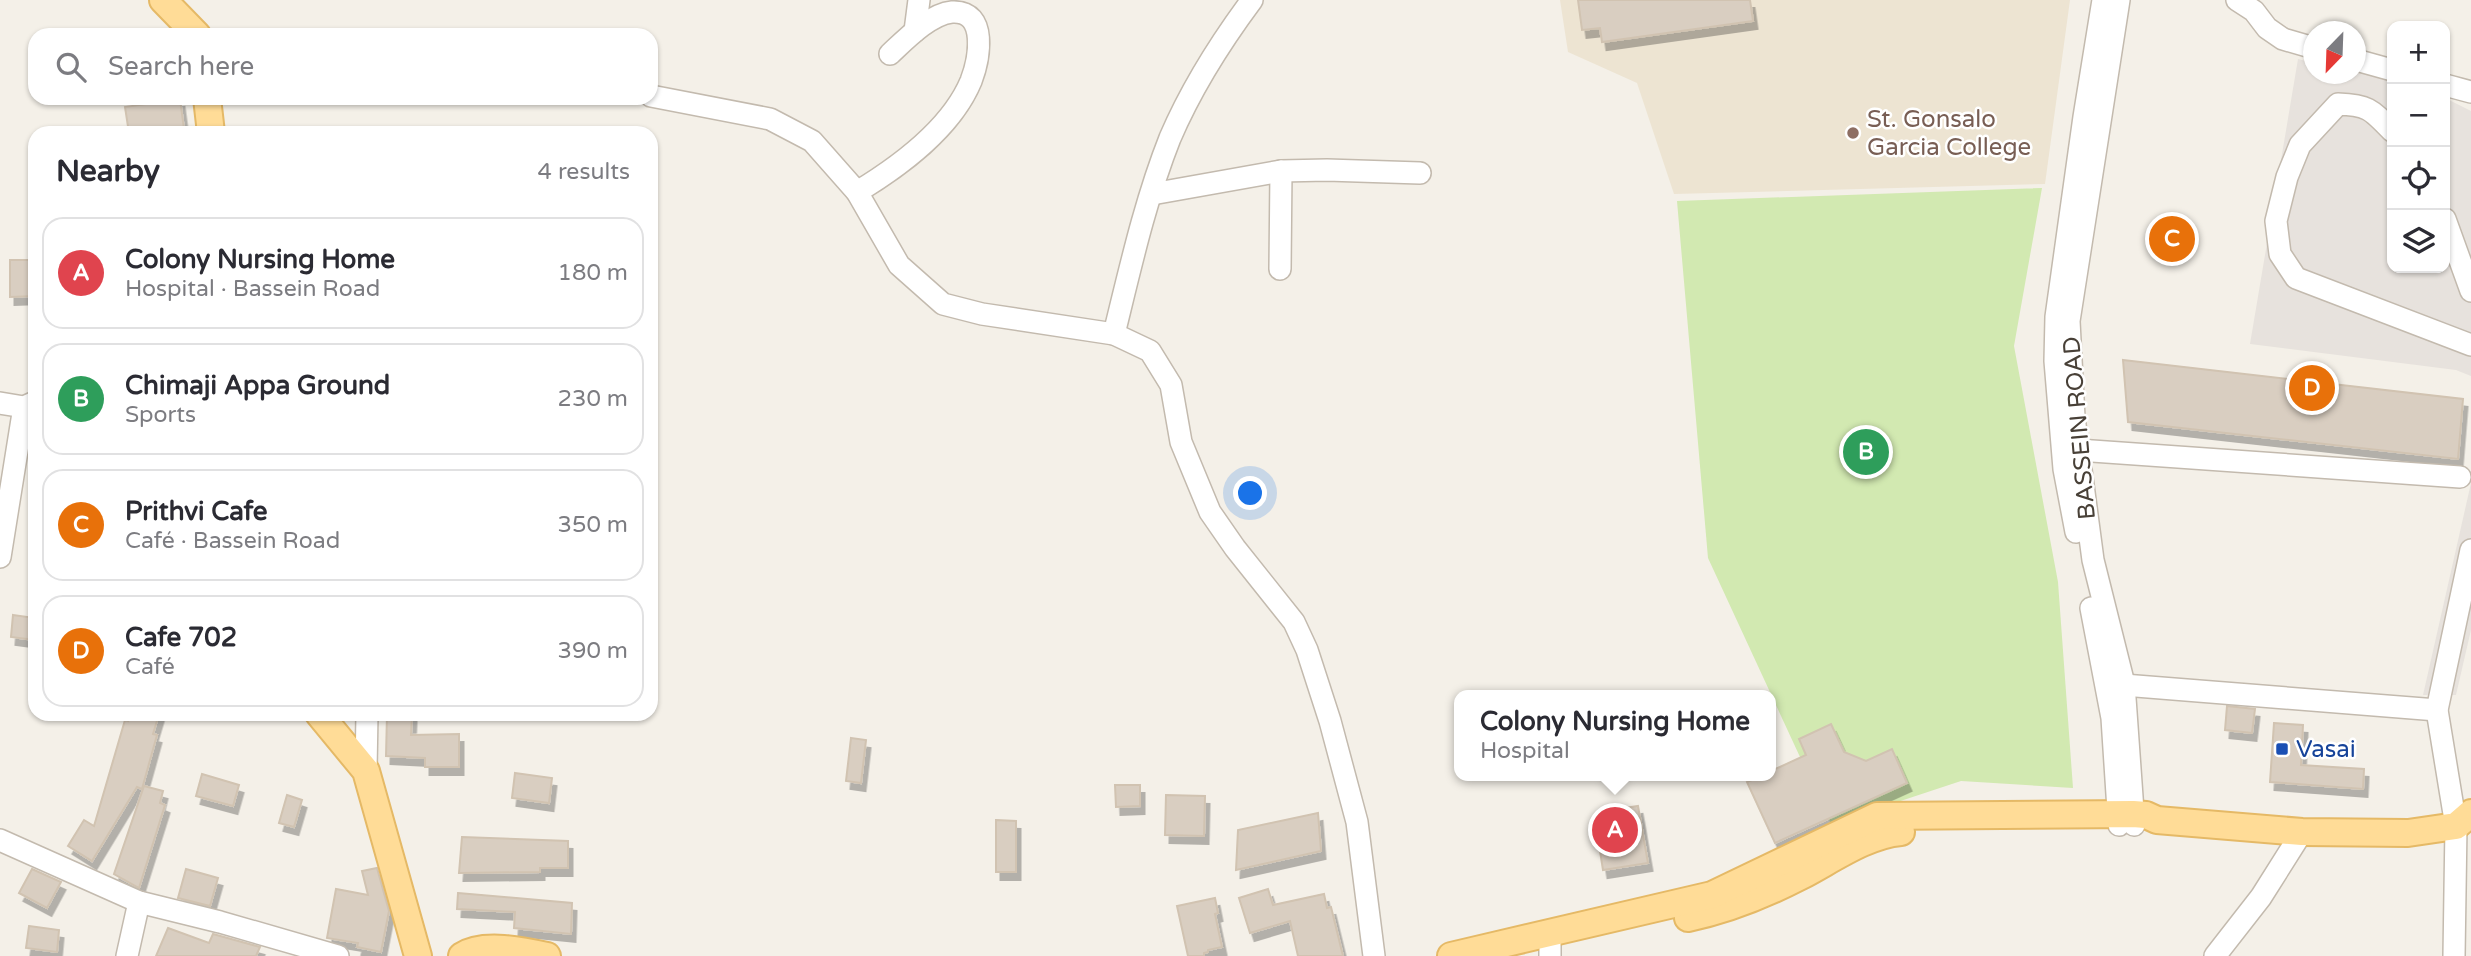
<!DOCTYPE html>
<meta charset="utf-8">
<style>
body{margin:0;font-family:"Varela Round",sans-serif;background:#f7f7f7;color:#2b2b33}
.controls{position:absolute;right:21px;top:21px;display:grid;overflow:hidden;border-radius:14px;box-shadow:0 2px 5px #0004}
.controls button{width:63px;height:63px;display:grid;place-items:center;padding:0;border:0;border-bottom:2px solid #e1e1e2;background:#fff;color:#2b2b33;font:35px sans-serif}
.compass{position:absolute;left:2303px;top:21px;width:63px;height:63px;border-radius:50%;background:#fff;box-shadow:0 2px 5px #0004;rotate:203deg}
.you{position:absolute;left:1251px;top:494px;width:24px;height:24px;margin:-18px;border:5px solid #fff;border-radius:50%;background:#1a73e8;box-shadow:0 0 0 10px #1a73e833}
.badge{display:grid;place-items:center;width:46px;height:46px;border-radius:50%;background:#0b8043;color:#fff;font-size:23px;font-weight:700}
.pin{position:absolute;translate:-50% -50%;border:4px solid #fff;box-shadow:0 2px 7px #0006}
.popup{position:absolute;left:1454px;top:690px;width:322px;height:91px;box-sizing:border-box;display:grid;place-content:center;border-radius:14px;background:#fff;filter:drop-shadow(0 2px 5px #0005);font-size:23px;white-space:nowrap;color:#7c7c81}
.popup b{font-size:26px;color:#2b2b33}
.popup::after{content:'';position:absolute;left:50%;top:100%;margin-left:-14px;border:14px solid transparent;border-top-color:#fff}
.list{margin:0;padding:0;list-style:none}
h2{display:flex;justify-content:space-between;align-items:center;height:91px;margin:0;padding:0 28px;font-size:30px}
h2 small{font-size:23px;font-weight:400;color:#7c7c81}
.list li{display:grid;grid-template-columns:46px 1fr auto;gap:21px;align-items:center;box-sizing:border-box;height:112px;margin:0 14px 14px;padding:0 14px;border:2px solid #e1e1e2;border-radius:21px}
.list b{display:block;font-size:26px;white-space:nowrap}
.list p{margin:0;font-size:23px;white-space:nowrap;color:#7c7c81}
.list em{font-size:23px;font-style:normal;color:#7c7c81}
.icon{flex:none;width:38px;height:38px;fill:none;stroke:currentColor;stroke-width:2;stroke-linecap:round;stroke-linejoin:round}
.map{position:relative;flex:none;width:2471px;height:956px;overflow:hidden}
.search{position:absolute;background:#fff;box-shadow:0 2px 5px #0004;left:28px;top:28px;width:630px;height:77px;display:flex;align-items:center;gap:18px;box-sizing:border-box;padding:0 24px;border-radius:21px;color:#7c7c81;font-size:26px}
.panel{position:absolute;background:#fff;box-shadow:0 2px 5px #0004;left:28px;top:126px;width:630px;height:595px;border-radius:21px}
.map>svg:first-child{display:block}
.industrial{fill:#e7e2dd}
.education{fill:#ede4d2}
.garden{fill:#d2e9b1}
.building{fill:#d9cec1;stroke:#d1c3b1;stroke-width:2;filter:url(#shadow)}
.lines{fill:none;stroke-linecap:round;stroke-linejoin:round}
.minor-casing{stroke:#c3baae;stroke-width:24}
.major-casing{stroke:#e5b966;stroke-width:30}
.minor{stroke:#fff;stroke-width:21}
.major{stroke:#ffdc97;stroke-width:26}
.education-dot{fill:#8d6e63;stroke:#fff;stroke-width:2.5}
.transit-dot{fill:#1a4fb4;stroke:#fff;stroke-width:2.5}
.labels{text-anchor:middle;stroke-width:5;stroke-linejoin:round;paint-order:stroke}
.education-label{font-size:24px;fill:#785e54;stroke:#fff;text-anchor:start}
.street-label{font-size:24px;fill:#484037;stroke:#fff}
.transit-label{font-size:24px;fill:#164399;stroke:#fff;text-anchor:start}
</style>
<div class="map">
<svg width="2471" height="956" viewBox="0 0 2471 956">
<defs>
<filter id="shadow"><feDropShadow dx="4.5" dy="8" stdDeviation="0" flood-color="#0004"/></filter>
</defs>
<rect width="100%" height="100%" fill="#f4f0e8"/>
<g class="industrial">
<path d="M2298,59L2313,63L2314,74L2356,72L2392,81V268H2445V98L2471,111V376L2456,370L2250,344Z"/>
<path d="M2471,483V630L2456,695H2423Z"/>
</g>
<path class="education" d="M1560,0H2070L2045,184L1674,194L1637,83L1568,52Z"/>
<path class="garden" d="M2042,188L2014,346L2058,582L2073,788L1961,781L1831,824L1708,558L1677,201Z"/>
<g class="building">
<path d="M1578,0H1750L1753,21L1602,42L1600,28L1582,30Z"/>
<path d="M180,99L184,129L179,130V133H129L125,107Z"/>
<path d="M10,260H35V296L10,297Z"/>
<path d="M2123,360L2463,399L2458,459L2128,422Z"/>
<path d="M13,615L35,618V640L11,637Z"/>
<path d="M2227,706L2255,709L2252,733L2225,730Z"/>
<path d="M129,714H159L153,734L157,735L142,789L137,787L92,861L68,846L84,820L94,826L125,720L128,721Z"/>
<path d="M387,714H412L411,735L459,734V767H425V758L386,756Z"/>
<path d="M2274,723L2303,725L2301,765L2364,769L2363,789L2270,782Z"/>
<path d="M1831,724L1844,752L1866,761L1892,749L1907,783L1775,843L1747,782L1761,776H1771V771L1806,755L1799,739Z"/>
<path d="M851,738L866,740L861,783L846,781Z"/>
<path d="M515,773L552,778L549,803L512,798Z"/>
<path d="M202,774L239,785L233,806L196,796Z"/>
<path d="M1115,785H1140V806L1116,807Z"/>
<path d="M144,786L163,791L160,803L165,805L139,888L114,874Z"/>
<path d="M287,795L302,800L294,827L279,823Z"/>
<path d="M1166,795L1205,796L1204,836L1165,835Z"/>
<path d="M1638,806L1648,863L1603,870L1600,851L1605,850L1599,812Z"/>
<path d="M1318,813L1321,851L1236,870L1238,830Z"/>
<path d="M996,820L1016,821V872H996Z"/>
<path d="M462,837L568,841V868H540V872L459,873Z"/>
<path d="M377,868L389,911L381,952L357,947L358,943L327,938L336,889L368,895L362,871Z"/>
<path d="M32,869L61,882L47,908L19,893Z"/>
<path d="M186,869L218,878L210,906L178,898Z"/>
<path d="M1268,889L1273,905L1324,894L1327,908L1331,907L1343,956H1298L1290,921L1250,933L1239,898Z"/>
<path d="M458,893L572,903L571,934L514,928L515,912L457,909Z"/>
<path d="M1215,898L1218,913L1215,914L1222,947L1208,950V952L1204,953V956H1188L1177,906Z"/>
<path d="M29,926L59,930L57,952L26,948Z"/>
<path d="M168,928L209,943L213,934L260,947L256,956H156Z"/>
</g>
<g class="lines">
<defs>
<g id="minor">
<path d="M2119,0L2069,321L2074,417L2093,560L2124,684L2134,825"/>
<path d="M2237,0L2254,11L2267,28L2283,39L2314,48"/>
<path d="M915,31L919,0"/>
<path d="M2356,60L2392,70"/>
<path d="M2445,85L2471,92"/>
<path d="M651,96L770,119L812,141L857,192L899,265L943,304L982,314L1114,334L1150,351L1171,385L1181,442L1210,512L1235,548L1294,622L1307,650L1330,721L1357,822L1374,956"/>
<path d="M2392,131C2371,109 2368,105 2338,104L2300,145L2287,177L2276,221L2280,254L2296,278L2471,345"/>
<path d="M857,192C900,166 951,129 971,81C979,60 989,10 952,12C930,14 905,40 890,54"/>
<path d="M1152,194L1281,171L1327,170L1420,173"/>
<path d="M2445,219L2471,291"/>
<path d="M1280,269L1281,171"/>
<path d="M1114,334C1130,269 1145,201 1170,138C1191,89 1220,43 1252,0"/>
<path d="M0,403L24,407L35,402"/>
<path d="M2078,450L2460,477"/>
<path d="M2076,532L2064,469L2055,361L2056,317L2084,117L2103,0"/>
<path d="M0,557L24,407"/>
<path d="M2091,608L2112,718L2119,825"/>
<path d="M2111,684L2437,710"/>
<path d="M366,771L367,714"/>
<path d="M0,840L139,902L220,922L338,956"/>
<path d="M127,956L139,902"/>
<path d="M1550,956V932"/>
<path d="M2215,956L2261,897L2302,832"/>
<path d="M2454,956L2456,826L2437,710L2471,550"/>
</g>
<g id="major">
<path d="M163,0L197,35"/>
<path d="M207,98L211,133"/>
<path d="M319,714L366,771L418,956"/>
<path d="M1688,918C1727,910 1766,894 1801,876C1832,860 1866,835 1901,832"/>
<path d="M462,956C483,942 524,951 547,956"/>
<path d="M1451,956L1712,895L1877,816L2133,814L2146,815L2157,820L2302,832L2408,833L2456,826L2471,813"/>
</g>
</defs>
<use href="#minor" class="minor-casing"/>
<use href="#major" class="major-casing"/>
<use href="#minor" class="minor"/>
<use href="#major" class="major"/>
</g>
<circle class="education-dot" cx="1853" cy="133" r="7"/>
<rect class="transit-dot" x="2275" y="742" width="14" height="14" rx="3.5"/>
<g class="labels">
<g class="education-label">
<text x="1867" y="127">St. Gonsalo<tspan x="1867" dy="28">Garcia College</tspan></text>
</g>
<g class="street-label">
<text transform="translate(2079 428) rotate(-95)" y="8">BASSEIN ROAD</text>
</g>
<g class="transit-label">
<text x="2296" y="757">Vasai</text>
</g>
</g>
</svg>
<div class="controls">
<button>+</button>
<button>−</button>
<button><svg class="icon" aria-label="locate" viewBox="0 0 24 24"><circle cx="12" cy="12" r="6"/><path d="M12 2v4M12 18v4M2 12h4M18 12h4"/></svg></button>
<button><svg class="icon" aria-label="layers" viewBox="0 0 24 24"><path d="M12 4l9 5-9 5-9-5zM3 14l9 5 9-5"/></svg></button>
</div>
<svg class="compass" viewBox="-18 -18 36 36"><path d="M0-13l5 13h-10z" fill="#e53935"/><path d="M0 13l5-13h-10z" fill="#7c7c81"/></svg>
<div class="you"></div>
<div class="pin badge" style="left:1615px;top:830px;background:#e0444e">A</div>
<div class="popup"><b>Colony Nursing Home</b>Hospital</div>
<div class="pin badge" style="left:1866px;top:452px;background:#2e9e5b">B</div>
<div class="pin badge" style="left:2172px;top:239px;background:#e8710a">C</div>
<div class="pin badge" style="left:2312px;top:388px;background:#e8710a">D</div>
<div class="search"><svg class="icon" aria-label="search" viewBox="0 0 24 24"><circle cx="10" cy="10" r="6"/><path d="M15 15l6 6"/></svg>Search here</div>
<section class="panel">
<h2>Nearby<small>4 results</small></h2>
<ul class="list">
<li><span class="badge" style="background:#e0444e">A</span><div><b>Colony Nursing Home</b><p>Hospital · Bassein Road</p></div><em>180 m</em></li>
<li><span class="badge" style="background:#2e9e5b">B</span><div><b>Chimaji Appa Ground</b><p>Sports</p></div><em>230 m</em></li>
<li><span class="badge" style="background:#e8710a">C</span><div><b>Prithvi Cafe</b><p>Café · Bassein Road</p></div><em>350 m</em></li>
<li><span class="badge" style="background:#e8710a">D</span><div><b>Cafe 702</b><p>Café</p></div><em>390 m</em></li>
</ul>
</section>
</div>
